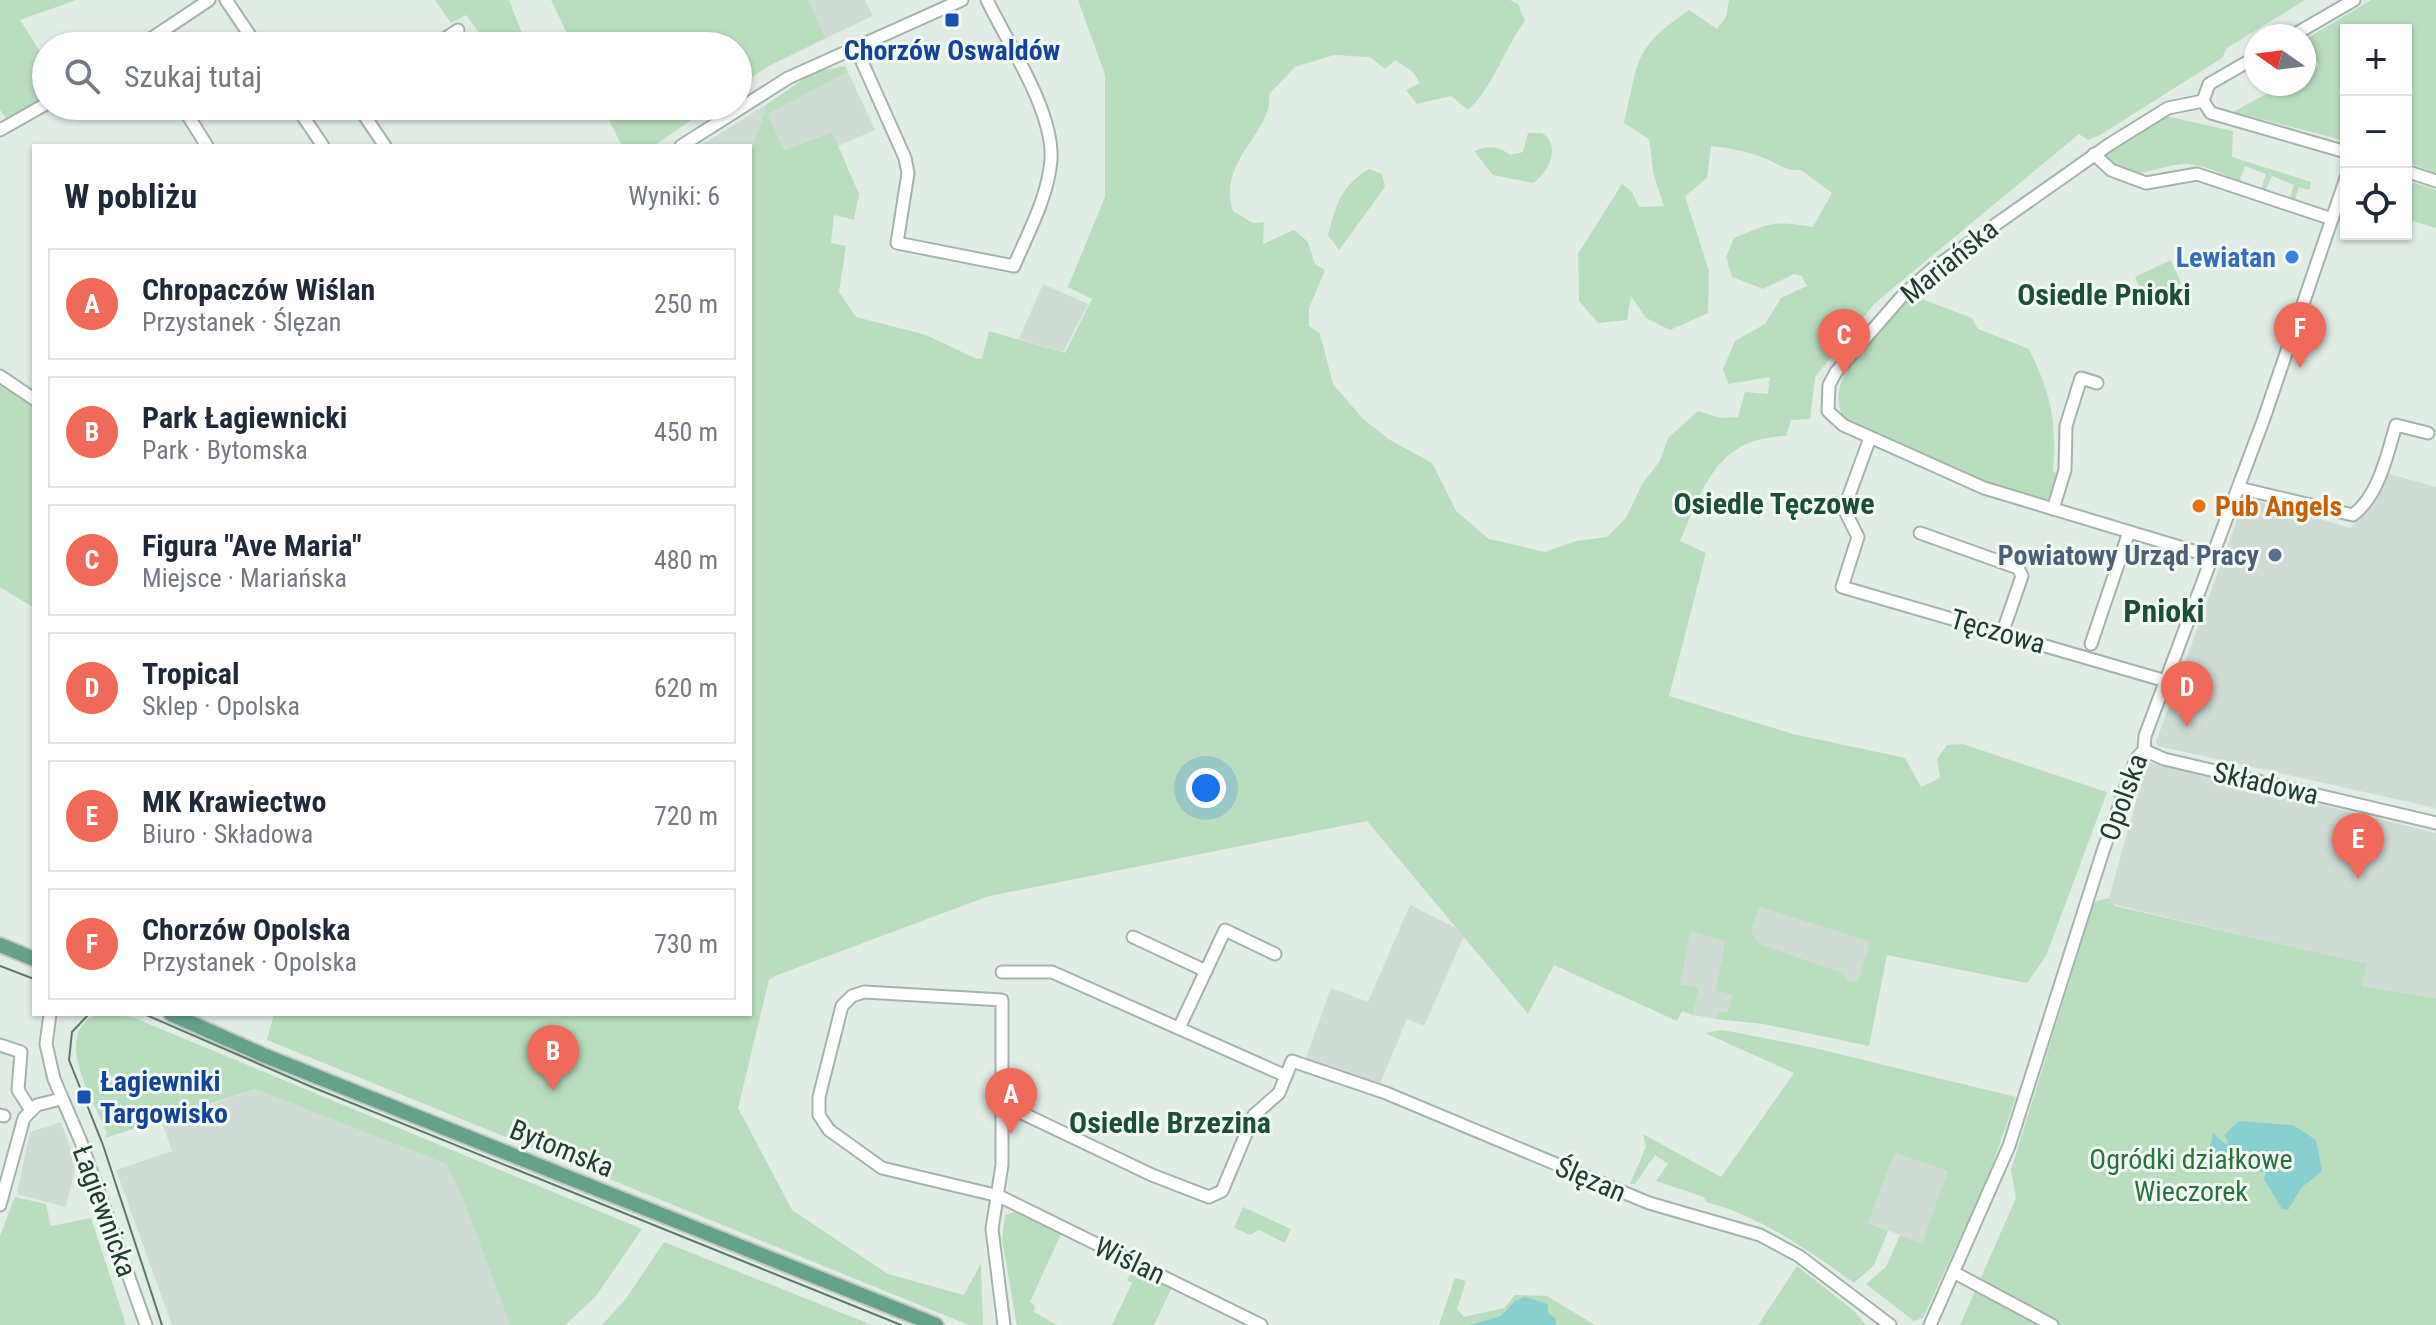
<!DOCTYPE html>
<html lang="pl">
<meta charset="utf-8">
<style>
body{margin:0;font-family:"Roboto Condensed",sans-serif;background:#f6f6f7;color:#1f2937}
.controls{position:absolute;right:24px;top:24px;display:grid;overflow:hidden;border-radius:0px;box-shadow:0 2px 6px #0004}
.controls button{width:72px;height:72px;display:grid;place-items:center;padding:0;border:0;border-bottom:2px solid #e0e1e3;background:#fff;color:#1f2937;font:40px sans-serif}
.compass{position:absolute;left:2244px;top:24px;width:72px;height:72px;border-radius:50%;background:#fff;box-shadow:0 2px 6px #0004;rotate:284deg}
.you{position:absolute;left:1206px;top:788px;width:28px;height:28px;margin:-20px;border:6px solid #fff;border-radius:50%;background:#1a73e8;box-shadow:0 0 0 12px #1a73e833}
.badge{display:grid;place-items:center;width:52px;height:52px;border-radius:50%;background:#f06a5b;color:#fff;font-size:26px;font-weight:700}
.pin{position:absolute;translate:-50% -66px;filter:drop-shadow(0 2px 4px #0008)}
.pin::after{content:'';position:absolute;top:42px;width:28px;height:24px;background:inherit;clip-path:polygon(0 0,100% 0,50% 100%)}
.list{margin:0;padding:0;list-style:none}
h2{display:flex;justify-content:space-between;align-items:center;height:104px;margin:0;padding:0 32px;font-size:34px}
h2 small{font-size:26px;font-weight:400;color:#747a83}
.list li{display:grid;grid-template-columns:52px 1fr auto;gap:24px;align-items:center;box-sizing:border-box;height:112px;margin:0 16px 16px;padding:0 16px;border:2px solid #e0e1e3;border-radius:0px}
.list b{display:block;font-size:30px;white-space:nowrap}
.list p{margin:0;font-size:26px;white-space:nowrap;color:#747a83}
.list em{font-size:26px;font-style:normal;color:#747a83}
.icon{flex:none;width:44px;height:44px;fill:none;stroke:currentColor;stroke-width:2;stroke-linecap:round;stroke-linejoin:round}
.map{position:relative;flex:none;width:2436px;height:1325px;overflow:hidden}
.search{position:absolute;background:#fff;box-shadow:0 2px 6px #0004;left:32px;top:32px;width:720px;height:88px;display:flex;align-items:center;gap:20px;box-sizing:border-box;padding:0 28px;border-radius:44px;color:#747a83;font-size:30px}
.panel{position:absolute;background:#fff;box-shadow:0 2px 6px #0004;left:32px;top:144px;width:720px;height:872px;border-radius:0px}
.map>svg:first-child{display:block}
.built{fill:#cfdbd4}
.green{fill:#baddbf;fill-rule:evenodd}
.water{fill:#8acfd0}
.lines{fill:none;stroke-linecap:round;stroke-linejoin:round}
.minor-casing{stroke:#a4b4ab;stroke-width:15}
.major-casing{stroke:#c1c8c5;stroke-width:18}
.minor{stroke:#fff;stroke-width:11}
.major{stroke:#66a189;stroke-width:14}
.tram{stroke:#5c786c;stroke-width:2}
.transit-dot{fill:#1a4fb4;stroke:#f2f8f4;stroke-width:3}
.shop-dot{fill:#3f7fe0;stroke:#f2f8f4;stroke-width:3}
.food-dot{fill:#e8710a;stroke:#f2f8f4;stroke-width:3}
.service-dot{fill:#5c6f8a;stroke:#f2f8f4;stroke-width:3}
.labels{text-anchor:middle;stroke-width:6;stroke-linejoin:round;paint-order:stroke}
.transit-label{font-size:28px;font-weight:bold;fill:#164399;stroke:#f2f8f4}
.shop-label{font-size:28px;font-weight:bold;fill:#366cbe;stroke:#f2f8f4;text-anchor:end}
.street-label{font-size:28px;fill:#223c31;stroke:#f2f8f4}
.food-label{font-size:28px;font-weight:bold;fill:#c56008;stroke:#f2f8f4;text-anchor:start}
.service-label{font-size:28px;font-weight:bold;fill:#4e5e75;stroke:#f2f8f4;text-anchor:end}
.park-label{font-size:28px;fill:#2c723d;stroke:#f2f8f4}
.neighbourhood-label{font-size:30px;font-weight:bold;fill:#1e4e3b;stroke:#f2f8f4}
.quarter-label{font-size:32px;font-weight:bold;fill:#1e4e3b;stroke:#f2f8f4}
</style>
<div class="map">
<svg width="2436" height="1325" viewBox="0 0 2436 1325">
<rect width="100%" height="100%" fill="#e1ece5"/>
<g class="built">
<path d="M808,0H865L873,16L826,38Z"/>
<path d="M848,72L875,130L838,146L831,132L784,150L768,114Z"/>
<path d="M767,104L750,155V146H700Z"/>
<path d="M1043,284L1088,304L1063,352L1019,339Z"/>
<path d="M2386,473L2436,487V808L2158,746L2156,742L2245,498L2351,528L2372,503Z"/>
<path d="M2147,762L2436,833V998L2362,986L2366,964L2115,905L2109,898Z"/>
<path d="M1410,905L1458,929L1464,936L1424,1026L1407,1019L1379,1086L1305,1061L1331,988L1368,1002Z"/>
<path d="M1760,907L1870,942L1858,983L1848,980L1843,973L1760,944L1751,931Z"/>
<path d="M1691,931L1725,942L1715,989L1732,995L1727,1013L1718,1011L1716,1019L1693,1015L1699,989L1680,984Z"/>
<path d="M255,1089L446,1164L462,1196L510,1325H172L116,1170L172,1151L162,1122Z"/>
<path d="M61,1122L76,1165L66,1207L17,1194L30,1132Z"/>
<path d="M1895,1153L1949,1171L1922,1243L1868,1223Z"/>
</g>
<g class="green">
<path d="M0,0H76L20,20L46,61V100L10,123L0,110Z"/>
<path d="M435,0H509L527,46H489L466,15L451,23Z"/>
<path d="M551,0H808L826,38L767,67L738,87V46H573Z"/>
<path d="M1078,0H1510L1518,4L1525,21C1503,50 1495,85 1468,110L1451,96L1417,104L1406,90L1420,83L1413,72L1395,60L1385,69L1370,57L1334,55L1295,67L1269,94C1275,131 1216,160 1233,211L1253,223L1264,222L1263,244L1294,230L1308,242L1315,264L1325,270L1309,308V326L1320,334L1333,384L1363,419L1390,440L1432,463L1456,511L1489,539L1545,552L1576,541L1607,537L1626,518L1642,484L1660,461L1668,438L1698,411L1721,418L1738,417L1745,392L1768,394L1770,377L1728,384L1723,369L1735,341L1765,324L1781,298L1807,286L1802,276L1794,274L1763,289L1732,277L1726,257L1734,238C1771,223 1773,220 1813,227L1832,193L1801,170C1784,171 1779,164 1764,158C1747,151 1730,148 1711,146L1707,178L1685,196L1709,271L1708,313L1670,330L1646,318L1631,296L1627,320L1598,323L1579,301L1578,254L1622,184L1632,192L1639,207L1664,206L1654,176L1649,139L1624,123C1640,58 1631,51 1689,10L1717,29L1726,17L1729,0H2305L2227,48L2222,58L2100,135L2088,140L2079,134L1875,303L1815,377L1810,419L1791,420L1786,436C1718,437 1703,486 1680,541L1706,553L1669,696L1793,734L1905,758L1921,787L1940,778L1937,759L1947,745L1963,744L2107,792L2046,956L2027,983L1887,955L1869,1046L1763,1024L1716,1019L1718,1011L1727,1013L1732,995L1715,990L1725,942L1691,931L1680,984L1699,988L1693,1015L1682,1011L1677,1021L1554,965L1528,1014L1367,821L989,896L775,976L769,980L738,1108L792,1210L888,1274L964,1295L981,1263L983,1325H969L267,1040L274,1014H750V155L767,104L814,72L845,66L848,72L768,114L784,150L832,132L859,194L854,220L834,215L831,243L846,246L839,292L856,317L926,335L977,359L982,358L989,331L1065,353L1092,299L1068,287L1105,197V75ZM1760,907L1870,942L1858,982L1848,980L1843,973L1760,944L1751,931Z"/>
<path d="M2371,0H2436V173L2406,162V30H2346V141L2233,112L2285,84H2304V74L2319,66L2306,39Z"/>
<path d="M602,106H711L654,146H622Z"/>
<path d="M2166,116L2233,131L2232,157L2311,182L2309,190L2299,187L2295,199L2301,204L2283,198H2290L2294,185L2272,176L2266,189L2274,194L2261,190L2266,174L2245,166L2240,179L2246,184C2228,177 2205,164 2186,164C2157,163 2130,190 2105,156L2106,151Z"/>
<path d="M1528,133H1542C1562,145 1548,174 1533,183L1493,175L1474,151C1487,145 1499,146 1510,155L1523,152Z"/>
<path d="M1369,169L1382,174L1385,187L1339,250L1328,235C1336,204 1341,186 1369,169Z"/>
<path d="M2406,180L2436,190V228L2406,219Z"/>
<path d="M2171,260L2181,283L2145,299L2135,277Z"/>
<path d="M1911,295L1972,318L1978,329L2029,349C2051,395 2057,420 2053,471L2059,476L2048,499C2026,503 1862,434 1843,417C1821,377 1885,321 1911,295Z"/>
<path d="M0,376L34,399V608L0,587Z"/>
<path d="M2109,898L2115,906L2367,964L2362,986L2436,998V1325H1960L2016,1198L2011,1170L2094,902Z"/>
<path d="M97,1014L132,1017L642,1229L596,1296L565,1325H510L462,1196L446,1164L255,1089L105,1138L107,1133C93,1099 51,1034 97,1014Z"/>
<path d="M1723,1030L1810,1047L2016,1097L1988,1178L1923,1318L1914,1321L1866,1284L1886,1267L1900,1235L1922,1243L1948,1171L1895,1153L1868,1223L1888,1231L1874,1265L1854,1283C1810,1251 1760,1216 1706,1202L1704,1197L1656,1181L1668,1164L1655,1155L1635,1184H1630L1646,1147L1643,1134L1721,1177L1794,1073L1705,1033Z"/>
<path d="M15,1197L46,1204L51,1226L91,1218L126,1325H0V1236Z"/>
<path d="M1243,1207L1291,1229L1285,1243L1259,1230L1250,1235L1234,1228Z"/>
<path d="M1014,1212L1061,1234L1030,1302L1035,1306L1034,1312L1057,1325H1017L1002,1240L1005,1215Z"/>
<path d="M664,1242L872,1325H602L625,1300Z"/>
<path d="M1797,1266L1853,1310L1866,1325H1758Z"/>
<path d="M1132,1271L1172,1287L1154,1325H1112L1132,1283L1127,1280Z"/>
<path d="M1455,1278L1466,1281L1457,1309L1464,1317L1504,1308L1515,1295L1547,1296L1595,1325H1439Z"/>
</g>
<g class="water">
<path d="M2239,1121L2293,1125L2316,1140L2322,1171L2301,1188L2288,1210L2282,1209L2264,1179L2266,1173L2229,1161L2214,1160L2209,1153L2213,1133L2226,1145L2228,1141L2224,1135Z"/>
<path d="M1525,1297L1548,1304V1313L1556,1319V1325H1470L1501,1316L1515,1301Z"/>
</g>
<g class="lines">
<defs>
<g id="minor">
<path d="M226,0L257,46"/>
<path d="M2292,36L2354,0"/>
<path d="M140,46L209,0"/>
<path d="M434,46L458,30"/>
<path d="M855,46L905,158L908,173L897,243L1014,266C1028,233 1048,197 1051,160C1054,111 1008,44 987,0"/>
<path d="M2203,101L2168,108L2110,144L1931,270L1904,294L1836,372L1829,385L1828,411L1843,425L1984,488L2213,557"/>
<path d="M2203,101L2211,113L2346,152"/>
<path d="M2203,101L2209,84L2256,57"/>
<path d="M182,106L207,146"/>
<path d="M296,106L323,146"/>
<path d="M358,106L385,146"/>
<path d="M0,130L46,104"/>
<path d="M681,146L788,78L962,0"/>
<path d="M2094,154L2111,170L2146,183L2197,174L2332,219"/>
<path d="M2406,171L2436,181"/>
<path d="M0,376L34,399"/>
<path d="M1870,438L1844,509L1858,537L1842,587L2166,681"/>
<path d="M2239,488L2353,515C2379,495 2387,455 2396,425L2428,433"/>
<path d="M2053,509L2065,470L2066,426L2081,378L2097,383"/>
<path d="M1920,533L2018,568L2022,576L2003,631"/>
<path d="M2091,644L2129,532"/>
<path d="M2144,750L2164,759L2436,823"/>
<path d="M1133,937L1206,971"/>
<path d="M1002,972H1052L1286,1076"/>
<path d="M50,1014L46,1044L54,1079L81,1142L146,1325"/>
<path d="M1179,1028L1225,930L1275,954"/>
<path d="M0,1045L21,1052L18,1090L30,1109"/>
<path d="M1003,1104L1152,1175L1209,1197L1222,1191L1254,1115L1279,1093L1292,1061L1386,1093L1649,1203L1760,1235L1799,1256L1890,1325"/>
<path d="M0,1115L4,1116"/>
<path d="M0,1205L24,1118L37,1105L61,1099"/>
<path d="M1955,1273L2052,1325"/>
<path d="M1004,1325L992,1229L1002,1165V1000L864,992L852,996L842,1006L819,1097V1115L829,1130L882,1168L999,1196L1261,1325"/>
<path d="M1930,1325L2009,1146L2103,851L2136,759L2144,750L2145,736L2263,421L2346,178"/>
</g>
<g id="major">
<path d="M0,945L34,959"/>
<path d="M171,1014L263,1055L936,1325"/>
</g>
</defs>
<use href="#minor" class="minor-casing"/>
<use href="#major" class="major-casing"/>
<use href="#minor" class="minor"/>
<use href="#major" class="major"/>
<g class="tram">
<path d="M0,966L34,979"/>
<path d="M89,1014L72,1032L69,1060L103,1145L162,1325"/>
<path d="M144,1014L312,1087L901,1325"/>
</g>
</g>
<g class="transit-dot">
<rect x="944" y="12" width="16" height="16" rx="4"/>
<rect x="76" y="1089" width="16" height="16" rx="4"/>
</g>
<circle class="shop-dot" cx="2292" cy="257" r="8"/>
<circle class="food-dot" cx="2199" cy="506" r="8"/>
<circle class="service-dot" cx="2275" cy="555" r="8"/>
<g class="labels">
<g class="transit-label">
<text x="952" y="60">Chorzów Oswaldów</text>
<text x="100" y="1091" text-anchor="start">Łagiewniki<tspan x="100" dy="32">Targowisko</tspan></text>
</g>
<g class="shop-label">
<text x="2276" y="267">Lewiatan</text>
</g>
<g class="street-label">
<text transform="translate(1949 261) rotate(-39)" y="10">Mariańska</text>
<text transform="translate(1998 631) rotate(16)" y="10">Tęczowa</text>
<text transform="translate(2266 783) rotate(13)" y="10">Składowa</text>
<text transform="translate(2123 797) rotate(-70)" y="10">Opolska</text>
<text transform="translate(562 1148) rotate(22)" y="10">Bytomska</text>
<text transform="translate(1591 1179) rotate(23)" y="10">Ślęzan</text>
<text transform="translate(105 1211) rotate(70)" y="10">Łagiewnicka</text>
<text transform="translate(1130 1260) rotate(25)" y="10">Wiślan</text>
</g>
<g class="food-label">
<text x="2215" y="516">Pub Angels</text>
</g>
<g class="service-label">
<text x="2259" y="565">Powiatowy Urząd Pracy</text>
</g>
<g class="park-label">
<text x="2191" y="1169">Ogródki działkowe<tspan x="2191" dy="32">Wieczorek</tspan></text>
</g>
<g class="neighbourhood-label">
<text x="2104" y="305">Osiedle Pnioki</text>
<text x="1774" y="514">Osiedle Tęczowe</text>
<text x="1170" y="1133">Osiedle Brzezina</text>
</g>
<g class="quarter-label">
<text x="2164" y="622">Pnioki</text>
</g>
</g>
</svg>
<div class="controls">
<button>+</button>
<button>−</button>
<button><svg class="icon" aria-label="locate" viewBox="0 0 24 24"><circle cx="12" cy="12" r="6"/><path d="M12 2v4M12 18v4M2 12h4M18 12h4"/></svg></button>
</div>
<svg class="compass" viewBox="-18 -18 36 36"><path d="M0-13l5 13h-10z" fill="#e53935"/><path d="M0 13l5-13h-10z" fill="#747a83"/></svg>
<div class="you"></div>
<div class="pin badge" style="left:1011px;top:1134px">A</div>
<div class="pin badge" style="left:553px;top:1091px">B</div>
<div class="pin badge" style="left:1844px;top:375px">C</div>
<div class="pin badge" style="left:2187px;top:727px">D</div>
<div class="pin badge" style="left:2358px;top:879px">E</div>
<div class="pin badge" style="left:2300px;top:368px">F</div>
<div class="search"><svg class="icon" aria-label="search" viewBox="0 0 24 24"><circle cx="10" cy="10" r="6"/><path d="M15 15l6 6"/></svg>Szukaj tutaj</div>
<section class="panel">
<h2>W pobliżu<small>Wyniki: 6</small></h2>
<ul class="list">
<li><span class="badge">A</span><div><b>Chropaczów Wiślan</b><p>Przystanek · Ślęzan</p></div><em>250 m</em></li>
<li><span class="badge">B</span><div><b>Park Łagiewnicki</b><p>Park · Bytomska</p></div><em>450 m</em></li>
<li><span class="badge">C</span><div><b>Figura &quot;Ave Maria&quot;</b><p>Miejsce · Mariańska</p></div><em>480 m</em></li>
<li><span class="badge">D</span><div><b>Tropical</b><p>Sklep · Opolska</p></div><em>620 m</em></li>
<li><span class="badge">E</span><div><b>MK Krawiectwo</b><p>Biuro · Składowa</p></div><em>720 m</em></li>
<li><span class="badge">F</span><div><b>Chorzów Opolska</b><p>Przystanek · Opolska</p></div><em>730 m</em></li>
</ul>
</section>
</div>
